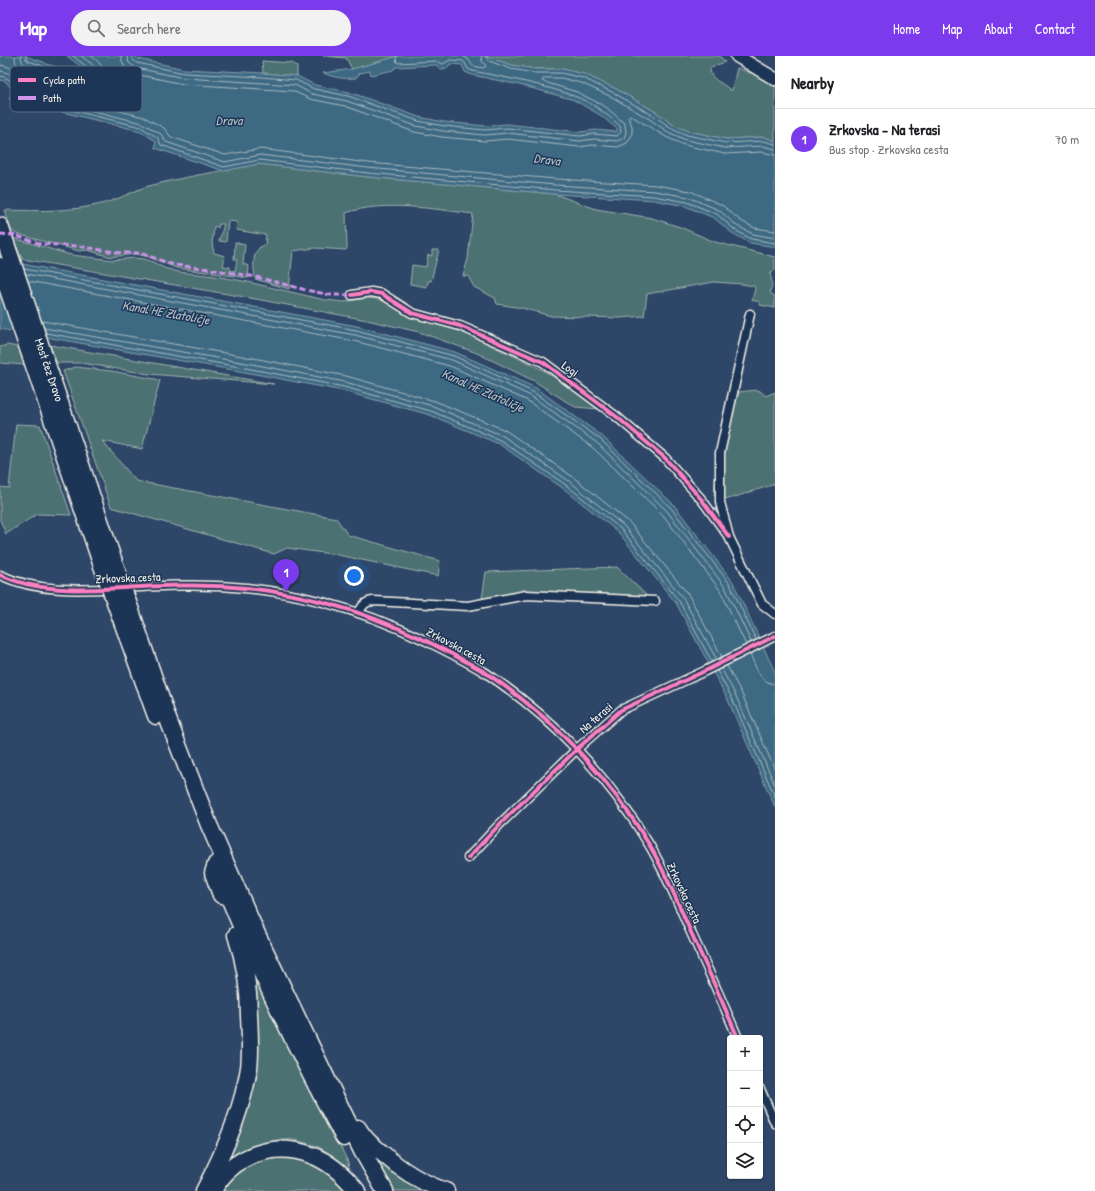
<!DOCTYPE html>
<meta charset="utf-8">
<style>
body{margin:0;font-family:"Patrick Hand",sans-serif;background:#f2f2f2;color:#202124}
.controls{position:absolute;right:12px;bottom:12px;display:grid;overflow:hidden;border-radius:4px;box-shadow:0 1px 3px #0004}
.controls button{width:36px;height:36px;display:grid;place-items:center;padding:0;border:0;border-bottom:1px solid #e0e0e0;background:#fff;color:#202124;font:20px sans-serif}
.you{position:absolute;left:354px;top:520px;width:14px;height:14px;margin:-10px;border:3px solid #fff;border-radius:50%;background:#1a73e8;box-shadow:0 0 0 6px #1a73e833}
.badge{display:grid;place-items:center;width:26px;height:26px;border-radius:50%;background:#7c3aed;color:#fff;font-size:13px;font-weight:700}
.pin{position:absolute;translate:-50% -33px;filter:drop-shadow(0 1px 2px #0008)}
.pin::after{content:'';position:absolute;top:21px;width:14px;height:12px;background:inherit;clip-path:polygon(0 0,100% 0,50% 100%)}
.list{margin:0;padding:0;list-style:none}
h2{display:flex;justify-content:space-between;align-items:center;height:52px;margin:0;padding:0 16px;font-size:17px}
h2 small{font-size:13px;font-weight:400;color:#757577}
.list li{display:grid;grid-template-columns:26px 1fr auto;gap:12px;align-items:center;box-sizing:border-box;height:60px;padding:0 16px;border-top:1px solid #e0e0e0}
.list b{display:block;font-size:15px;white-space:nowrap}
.list p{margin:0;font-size:13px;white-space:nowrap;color:#757577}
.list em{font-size:13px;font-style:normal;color:#757577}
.icon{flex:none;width:22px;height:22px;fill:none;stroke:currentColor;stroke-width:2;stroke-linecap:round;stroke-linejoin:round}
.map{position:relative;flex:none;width:775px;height:1135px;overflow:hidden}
header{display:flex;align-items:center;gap:24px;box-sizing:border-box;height:56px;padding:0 20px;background:#7c3aed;color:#fff}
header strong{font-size:19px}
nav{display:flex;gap:22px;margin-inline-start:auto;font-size:14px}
.search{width:280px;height:36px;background:#f2f2f2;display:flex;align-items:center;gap:10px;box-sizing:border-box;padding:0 14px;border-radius:22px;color:#757577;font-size:15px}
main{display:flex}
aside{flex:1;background:#fff}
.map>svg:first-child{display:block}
.green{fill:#4c7173;stroke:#a0b1ae}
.water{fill:#3d6983;stroke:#869fab}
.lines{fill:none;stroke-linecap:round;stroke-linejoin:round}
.shore{stroke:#abbbc0;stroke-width:1}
.street-casing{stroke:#f4f1e8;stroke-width:11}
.secondary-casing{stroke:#f4f1e8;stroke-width:15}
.highway-casing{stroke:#f4f1e8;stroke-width:19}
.street{stroke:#1d3557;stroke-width:8}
.secondary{stroke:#1d3557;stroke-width:12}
.highway{stroke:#1d3557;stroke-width:16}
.highway-bridge-casing{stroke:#f4f1e8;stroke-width:19;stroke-linecap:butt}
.highway-bridge{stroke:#1d3557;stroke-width:16}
.quiet{stroke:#d193ec;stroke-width:3;stroke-dasharray:6 3;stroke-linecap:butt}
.cycleway-casing{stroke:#1d3557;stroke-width:6}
.cycleway{stroke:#ff80c0;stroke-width:4}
.labels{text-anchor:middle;stroke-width:3;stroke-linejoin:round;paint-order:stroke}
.street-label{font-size:12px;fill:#f4f1e8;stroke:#1d3557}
.water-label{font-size:13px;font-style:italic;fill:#b4c1c5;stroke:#1d3557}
.key{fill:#1d3557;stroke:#5e6d82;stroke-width:1}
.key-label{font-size:11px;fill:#f4f1e8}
</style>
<header>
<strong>Map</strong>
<div class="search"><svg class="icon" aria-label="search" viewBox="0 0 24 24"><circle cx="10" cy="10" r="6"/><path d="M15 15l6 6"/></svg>Search here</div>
<nav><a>Home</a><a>Map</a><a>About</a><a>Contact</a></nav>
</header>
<main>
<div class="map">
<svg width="775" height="1135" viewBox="0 0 775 1135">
<rect width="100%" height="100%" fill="#2e4668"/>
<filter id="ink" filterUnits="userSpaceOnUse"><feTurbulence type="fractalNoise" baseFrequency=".025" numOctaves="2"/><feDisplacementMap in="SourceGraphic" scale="8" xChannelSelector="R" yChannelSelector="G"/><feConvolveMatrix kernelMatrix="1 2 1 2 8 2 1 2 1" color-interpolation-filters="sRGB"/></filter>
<g filter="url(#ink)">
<g class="green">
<path d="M323,0H399L352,13L346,2Z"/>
<path d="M483,0H720L725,6L711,11L710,13C711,26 722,25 730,34H732L737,12L751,17L752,15L775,30V85L765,81L726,83L688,75L672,68L656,56L616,33L584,18L562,13H535L512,9Z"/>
<path d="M262,5L292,7L297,11V20L263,17Z"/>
<path d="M259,108L368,121L555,138L596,153L652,162L680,171L715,186L775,201V214L770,218C772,224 773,229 770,235L771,238L775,240V252L760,249V246L752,244L755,233L754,230L742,228L714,226L647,238L644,260L620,262L551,260L522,252L497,248L495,242L474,231L468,220H463L468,203L473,158C435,153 383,144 346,157L347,192L346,194L315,192L293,195L289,233L255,223C254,212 251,200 260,191L265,189L266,179L236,174L237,166L228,165L226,186L219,185L224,168H219L218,172L216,170L214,171L212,187L214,197L225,200L223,210L230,211V214L235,215L237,204L234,203L235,186L245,189L243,208L249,210L248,222L176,212L149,201L136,198L111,201L87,194L79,195L17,178L11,174L5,154C40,155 78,156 111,145C123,141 134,135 145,131C182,121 221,115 259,108Z"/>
<path d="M13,182L71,199L113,204L134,202L143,203L153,206L164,212L179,216L215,220L248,226L325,244L344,246L366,242L379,243L416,262L460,275L529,307L548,317L599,353L575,351L534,325L477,297L419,276L367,264L245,241L22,203Z"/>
<path d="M432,194H439L431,225H428L427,231L410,228L412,209L426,211L428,199L432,200Z"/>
<path d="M7,289L18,291L24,309L0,307V291Z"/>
<path d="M50,289L274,328L149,318L81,307H57Z"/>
<path d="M76,311L111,315L160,324L142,393L102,385L136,425L336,462L348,479L440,505L438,520L338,499L287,492L274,498L111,451L63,315Z"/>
<path d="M756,334L760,335L766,340L775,336V428L729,443L714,439L720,376L723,363L733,356L739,336Z"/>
<path d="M16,368L40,369L71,459L37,458L6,478L0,464V431L9,432Z"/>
<path d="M617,511L647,540L524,535L482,543L486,516Z"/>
<path d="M251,908L348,1106L349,1113L335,1101L317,1090L294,1084L281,1083L259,1089L241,1097L216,1122L240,1063Z"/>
<path d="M261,1099L315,1105L351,1135H217L227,1120Z"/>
<path d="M374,1099L436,1135H394Z"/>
</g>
<g class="water">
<path d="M0,0H26L36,4L44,6L46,8L61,12L62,15L76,22L90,20L89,17L67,0H134L139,3L184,13L263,17L297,20L315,29L349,36L419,61L444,66L486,70L507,68L580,76L595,74L617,76V73L600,59L574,44L524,30L472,19L465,16L462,9L450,8L448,12L441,13L436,9L396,11L393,14L371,19L370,15L360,17L356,22C343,23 335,22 323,17L352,13L399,0H483L512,9L535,13H562L584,18L616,33L656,56L672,68L688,75L726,83L765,81L775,85V192L770,190L750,187L732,177L714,162L685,150L654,144L555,138L368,121L259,108L224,115L155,92L156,85L140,75L9,43L13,34L5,25L0,24Z"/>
<path d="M0,204L357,270L455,296L536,332L602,380L674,449L733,526L775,616V751L727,642L676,547L618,476L564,433L499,388L430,359L343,335L250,317L0,273Z"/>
</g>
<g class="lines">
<g class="shore">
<path d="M15,0C15,5 16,10 21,14C29,20 40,21 49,25C62,29 68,37 84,37C100,36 113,22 100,8C98,5 94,2 91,0"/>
<path d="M21,0C21,15 43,15 53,19C54,19 58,23 58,23C68,29 77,32 88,30C93,29 95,28 98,24C101,12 89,6 81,0"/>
<path d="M26,0V3L28,5L41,9L45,12L57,15L60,18L75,25L84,26L92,24L94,20L92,15L73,0"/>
<path d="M121,0L122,5L125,11L135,18L183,28L293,35L310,43L345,50L414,76L442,81L485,85L507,83L579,91L593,89L618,91L627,87L632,79V70L628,61L630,59L666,81L684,89L725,98L762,96L775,99"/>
<path d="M127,0L129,7L136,12L184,22L295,29L312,38L347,45L416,70L443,75L485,79L507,77L580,85L594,83L617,85L624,82L626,76L625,68L606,51L577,36L544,26L542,25L544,22H561L581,27L612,41L651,64L668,76L686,84L725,92L763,90L775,93"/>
<path d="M132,0L133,4L137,7L184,17L262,21L296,24L314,33L348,40L418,65L444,70L485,74L507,72L580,80L594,78L617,80L621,76L620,70C607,58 591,46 574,40C542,28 507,22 473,15L468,13L465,7L463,5L450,4L443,8L436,5L398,7L396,5L397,0"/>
<path d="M462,0L468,3L473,10L484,12L486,10L482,5L481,0"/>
<path d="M486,0L487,3L489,5L511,13L534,17H561L583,22L614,37L654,60L670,71L687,79L726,87L764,85L775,88"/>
<path d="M0,9C15,10 22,21 29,33L144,61L164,72L171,81L225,99L260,93L369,107L556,123L656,129L690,135L722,149L741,165L755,172L775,175"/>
<path d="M0,15C14,16 18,27 23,37L142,67L161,78L166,86L225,106L260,99L368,112L555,129L655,135L688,141L719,154L737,170L753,178L775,182"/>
<path d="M0,20C9,21 18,30 15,39L17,41L141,71L158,82L161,89L224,111L259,104L368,117L555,134L654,140L687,146L717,158L735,174L751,183L775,187"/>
<path d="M24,213L356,274L454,300L533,336L600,383L671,452L730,528L756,584"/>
<path d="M26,218L355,279L452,304L531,340L597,387L667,455L725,531L751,586"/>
<path d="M28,225L354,285L450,310L528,345L593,392L663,459L720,534L746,589"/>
<path d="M42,265L253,302L346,320L435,345L505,374L573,421L629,466L688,538L722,601"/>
<path d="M44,272L252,308L345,326L433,350L503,380L569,425L624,470L683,542L717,604"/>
<path d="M46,277L251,313L344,331L431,355L500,384L566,429L621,473L679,545L712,606"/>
<path d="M750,598C756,610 759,627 775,628"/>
<path d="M727,610L741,636L775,714"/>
<path d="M721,612L735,638L775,729"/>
<path d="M717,615L731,640L775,741"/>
</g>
<defs>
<g id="street">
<path d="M352,239L371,236L382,238L412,257L460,270L543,306L617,361L665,402L702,444L729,481"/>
<path d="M750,258L720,397V446L729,481L762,548L775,558"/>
<path d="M0,519C38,537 82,534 123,532C160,530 196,528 233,531C311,536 384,562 452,598C463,604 475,610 486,617C552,661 609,721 650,790C665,816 677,844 689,872C706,909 722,945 738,982"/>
<path d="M359,557C362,549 366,545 374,545L468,550L526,539L655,545"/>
<path d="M468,802L500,768L577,693L621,654L705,615L775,580"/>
<path d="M760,1033L775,1067"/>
</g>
<path id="secondary" d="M737,0L775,23"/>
<g id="highway">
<path d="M0,170L113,503"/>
<path d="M0,210L101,507"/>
<path d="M131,555L169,666L209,769L256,876L337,1044L362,1095L385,1135"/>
<path d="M119,557L156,660"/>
<path d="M216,808L213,817L221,839"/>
<path d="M222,825C258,913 299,999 344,1082"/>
<path d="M358,1072C364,1083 372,1089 382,1097C401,1114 421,1127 446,1135"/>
<path d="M204,1135C224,1097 242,1055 249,1012C251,995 250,977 249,960C249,932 245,906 236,879"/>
<path d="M213,1135C232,1099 274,1085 311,1099C330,1106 345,1120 357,1135"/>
</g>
</defs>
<use href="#street" class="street-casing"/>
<use href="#secondary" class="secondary-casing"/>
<use href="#highway" class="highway-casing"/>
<use href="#street" class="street"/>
<use href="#secondary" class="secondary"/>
<use href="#highway" class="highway"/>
<defs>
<g id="highway-bridge">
<path d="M113,503L131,555"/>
<path d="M101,507L119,557"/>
</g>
</defs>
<use href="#highway-bridge" class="highway-bridge-casing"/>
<use href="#highway-bridge" class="highway-bridge"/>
<path class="quiet" d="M0,178L13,179L41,188L77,190L121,197H140L174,209L210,213L256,221L306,234L331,239H352"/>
<defs>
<g id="cycleway">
<path d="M352,239L371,236L382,238L412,257L460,270L543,306L617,361L665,402L702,444L729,481"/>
<path d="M0,519C38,537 82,534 123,532C160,530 196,528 233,531C311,536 384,562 452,598C463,604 475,610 486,617C552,661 609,721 650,790C665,816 677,844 689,872C706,909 722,945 738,982"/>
<path d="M468,802L500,768L577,693L621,654L705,615L775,580"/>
</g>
</defs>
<use href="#cycleway" class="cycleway-casing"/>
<use href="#cycleway" class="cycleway"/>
</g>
</g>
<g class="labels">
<g class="street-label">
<text transform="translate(570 313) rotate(36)" y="4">Logi</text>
<text transform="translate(49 314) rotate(71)" y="4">Most čez Dravo</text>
<text transform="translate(128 522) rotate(-2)" y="4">Zrkovska cesta</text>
<text transform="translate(456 590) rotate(28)" y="4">Zrkovska cesta</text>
<text transform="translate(596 662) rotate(-41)" y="4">Na terasi</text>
<text transform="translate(684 837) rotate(65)" y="4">Zrkovska cesta</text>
</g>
<g class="water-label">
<text x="229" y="69">Drava</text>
<text transform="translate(547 103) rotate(7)" y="5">Drava</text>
<text transform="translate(166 256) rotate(10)" y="5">Kanal HE Zlatoličje</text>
<text transform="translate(483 334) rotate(24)" y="5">Kanal HE Zlatoličje</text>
</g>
</g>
<rect x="10" y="10" width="132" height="46" rx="6" class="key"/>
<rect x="18" y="22" width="18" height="4" fill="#ff80c0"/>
<rect x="18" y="40" width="18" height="4" fill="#d193ec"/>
<g class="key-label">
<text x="43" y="28">Cycle path</text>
<text x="43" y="46">Path</text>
</g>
</svg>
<div class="controls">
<button>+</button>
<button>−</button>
<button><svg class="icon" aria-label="locate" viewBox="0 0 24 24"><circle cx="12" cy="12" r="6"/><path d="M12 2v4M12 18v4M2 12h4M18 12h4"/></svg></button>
<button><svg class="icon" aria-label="layers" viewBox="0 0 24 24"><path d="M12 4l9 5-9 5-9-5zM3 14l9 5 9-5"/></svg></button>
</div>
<div class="you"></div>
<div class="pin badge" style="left:286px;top:536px">1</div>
</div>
<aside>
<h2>Nearby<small></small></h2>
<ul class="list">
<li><span class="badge">1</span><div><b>Zrkovska - Na terasi</b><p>Bus stop · Zrkovska cesta</p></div><em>70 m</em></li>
</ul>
</aside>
</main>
